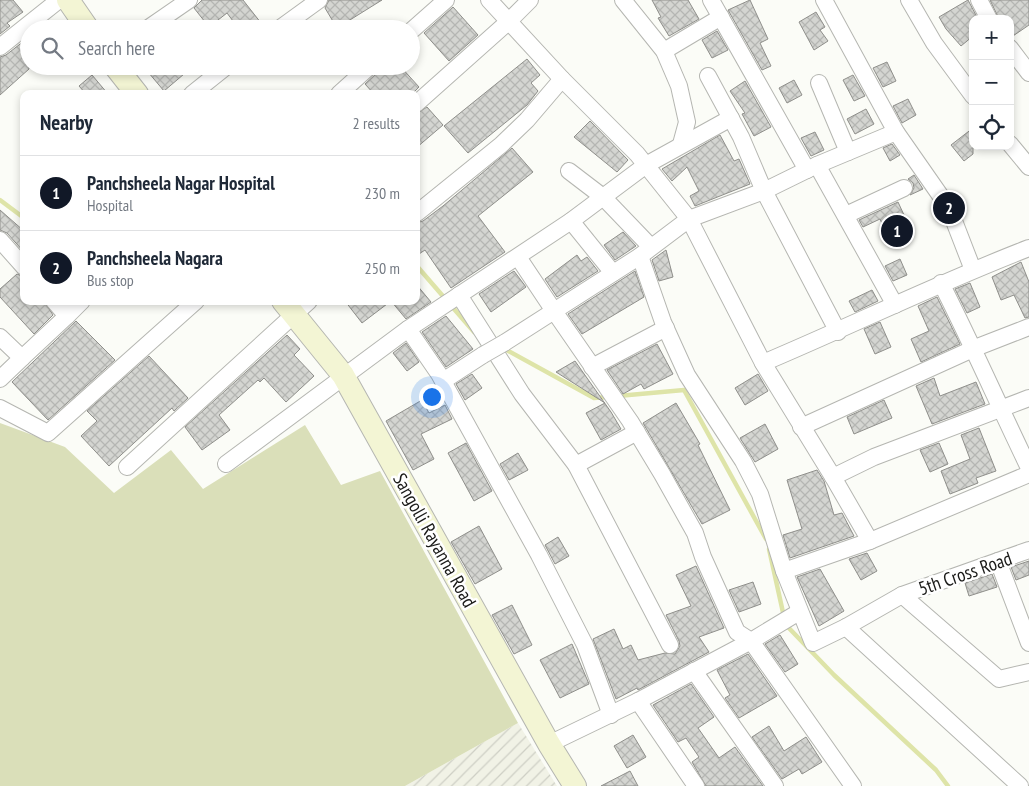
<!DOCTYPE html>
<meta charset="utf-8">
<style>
body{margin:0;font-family:"PT Sans Narrow",sans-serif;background:#f2f2f3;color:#1f2937}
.controls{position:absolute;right:15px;top:15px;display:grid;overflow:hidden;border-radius:10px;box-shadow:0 2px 8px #0003}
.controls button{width:45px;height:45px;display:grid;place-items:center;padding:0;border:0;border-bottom:1px solid #e0e1e3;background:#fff;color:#1f2937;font:25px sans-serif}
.you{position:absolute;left:431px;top:396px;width:18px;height:18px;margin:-12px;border:4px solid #fff;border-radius:50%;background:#1a73e8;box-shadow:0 0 0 8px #1a73e833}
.badge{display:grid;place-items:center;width:32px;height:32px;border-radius:50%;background:#111827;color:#fff;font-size:16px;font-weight:700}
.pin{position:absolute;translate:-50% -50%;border:2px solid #fff;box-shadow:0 1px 5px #0006}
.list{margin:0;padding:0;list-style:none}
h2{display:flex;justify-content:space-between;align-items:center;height:65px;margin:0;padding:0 20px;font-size:21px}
h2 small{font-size:16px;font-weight:400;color:#747a83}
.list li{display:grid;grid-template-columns:32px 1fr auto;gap:15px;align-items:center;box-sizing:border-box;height:75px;padding:0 20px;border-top:1px solid #e0e1e3}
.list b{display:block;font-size:19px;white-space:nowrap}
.list p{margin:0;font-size:16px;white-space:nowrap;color:#747a83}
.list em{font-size:16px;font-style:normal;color:#747a83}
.icon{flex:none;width:28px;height:28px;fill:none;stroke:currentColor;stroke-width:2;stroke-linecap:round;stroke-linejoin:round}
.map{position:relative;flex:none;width:1029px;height:786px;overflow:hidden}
.search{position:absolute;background:#fff;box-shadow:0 2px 8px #0003;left:20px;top:20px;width:400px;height:55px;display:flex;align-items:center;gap:12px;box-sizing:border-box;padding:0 18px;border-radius:28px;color:#747a83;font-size:19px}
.panel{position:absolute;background:#fff;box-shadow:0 2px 8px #0003;left:20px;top:90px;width:400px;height:215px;border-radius:10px}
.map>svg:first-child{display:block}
.industrial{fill:url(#industrial-furrows)}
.green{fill:#dadfb9}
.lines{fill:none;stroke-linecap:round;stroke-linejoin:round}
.stream{stroke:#dee4a8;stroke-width:4.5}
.building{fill:url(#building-cross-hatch);stroke:#8f8f8b}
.street-casing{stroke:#b5b6b1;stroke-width:18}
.secondary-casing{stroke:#b5b6b1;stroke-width:24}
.street{stroke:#fff;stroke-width:16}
.secondary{stroke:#f3f5d4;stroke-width:22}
.street-bridge-casing{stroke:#b5b6b1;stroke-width:18;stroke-linecap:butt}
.street-bridge{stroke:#fff;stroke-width:16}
.labels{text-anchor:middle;stroke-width:5;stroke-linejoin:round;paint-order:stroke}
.street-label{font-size:19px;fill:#1a1a18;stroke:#fff}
</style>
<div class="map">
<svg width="1029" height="786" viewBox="0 0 1029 786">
<defs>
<pattern id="industrial-furrows" width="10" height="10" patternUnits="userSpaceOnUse" patternTransform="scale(1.25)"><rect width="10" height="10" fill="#f1f2e6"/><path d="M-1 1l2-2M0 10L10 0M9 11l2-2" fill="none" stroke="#cecfc5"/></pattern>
<pattern id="building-cross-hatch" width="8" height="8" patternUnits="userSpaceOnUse" patternTransform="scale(1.25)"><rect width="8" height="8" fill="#d4d5d1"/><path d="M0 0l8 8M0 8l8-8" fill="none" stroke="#b5b6b3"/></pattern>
</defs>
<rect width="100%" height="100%" fill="#fbfcf7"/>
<path class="industrial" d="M518,723L557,786H405Z"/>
<path class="green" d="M0,423L65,447L114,493L171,450L203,489L305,425L341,485L380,471L518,723L405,786H0Z"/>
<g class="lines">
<g class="stream">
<path d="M0,200L24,218"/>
<path d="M416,265L474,332"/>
<path d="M503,348L594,398L607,397"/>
<path d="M618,396L684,390L766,539"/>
<path d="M769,549L784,617"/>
<path d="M786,625L834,675L936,770L948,786"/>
</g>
</g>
<g class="building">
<path d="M0,0H13L23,12L7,23L10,26L0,34Z"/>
<path d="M202,0H243L261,23L254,29H239L227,13L209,27L194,8Z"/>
<path d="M329,0H382L337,28L325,8Z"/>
<path d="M652,0H688L699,19L669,36L658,18L661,17Z"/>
<path d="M750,0L768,39L760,43L771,66L762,70L728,10Z"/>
<path d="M968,0L978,19H973V36L961,46L946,29L939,17Z"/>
<path d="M990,0H1029V25L1010,38V19H999Z"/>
<path d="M453,7L478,35L449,61L424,33Z"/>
<path d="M816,12L825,27L820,30L828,41L814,50L799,22Z"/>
<path d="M717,31L728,50L712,58L702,40Z"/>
<path d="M24,41L29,47V69L0,95V57L6,55Z"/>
<path d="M527,59L540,75L531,83L538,91L527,105L468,153L444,126Z"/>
<path d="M887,62L896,81L883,87L873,68Z"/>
<path d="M143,66H178L184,74L164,91Z"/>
<path d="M380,66H400L419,87L412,94H374L365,84L377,73Z"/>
<path d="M92,75L108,94H86L79,86Z"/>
<path d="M853,75L865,96L854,101L843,80Z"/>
<path d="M794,80L802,95L787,103L779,88Z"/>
<path d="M745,81L771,127L754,136L742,114L745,113L730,91Z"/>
<path d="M908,99L916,115L902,123L893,106Z"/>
<path d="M427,107L443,125L416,148V114Z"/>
<path d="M866,109L874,124L855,134L847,119Z"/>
<path d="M590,121L628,160L617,172L574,137Z"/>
<path d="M973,128V154L964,161L951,145Z"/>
<path d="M815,132L824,150L811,156L801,138Z"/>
<path d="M720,135L734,161L739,159L750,184L695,206L690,196L699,191L687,167L672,181L662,169Z"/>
<path d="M892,144L900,155L890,161L883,148Z"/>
<path d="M512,148L533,172L478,216L505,252L451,288L425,250L416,256V223L423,221L443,206Z"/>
<path d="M914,175L923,189L910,195L914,188L913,183L908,179Z"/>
<path d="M898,202L904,215L902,216L909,234L890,242L880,219L863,227L859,220Z"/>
<path d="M0,210L24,231V252L7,233L0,230Z"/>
<path d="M623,232L636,246L615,260L604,245Z"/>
<path d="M666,250L673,277L659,281L652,260Z"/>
<path d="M577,255L581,261L587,257L598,271L557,297L545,279Z"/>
<path d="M900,259L907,275L893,281L885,266Z"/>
<path d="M1021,262L1029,282V317L1025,318L1014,295L1001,300L992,277Z"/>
<path d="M514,271L526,287L491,312L479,294Z"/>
<path d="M635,271L644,297L582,334L568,314Z"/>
<path d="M17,274L24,277V301H44L53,315L34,334L0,297V289Z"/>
<path d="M970,283L980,307L967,313L955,289Z"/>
<path d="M416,284L431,302L406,319L391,301L362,323L345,301H416Z"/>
<path d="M872,290L878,301L855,312L849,301Z"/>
<path d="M937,297L960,344L921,362L911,339L929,331L918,306Z"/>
<path d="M446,316L473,349L446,367L422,332Z"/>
<path d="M76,321L115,360L48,420L12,382Z"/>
<path d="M880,322L891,347L875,354L864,329Z"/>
<path d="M287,335L300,349L294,355L314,376L286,402L264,378L260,382L258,380L219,415L230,430L202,450L185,427Z"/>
<path d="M406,343L419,362L407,371L393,353Z"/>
<path d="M657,344L673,374L644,389L641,384L623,394L607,370Z"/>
<path d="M149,356L188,398L174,411L172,408L109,466L81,436L97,421L87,411Z"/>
<path d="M575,361L611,412L621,429L601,440L586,413L605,403L556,372Z"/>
<path d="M472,374L482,388L465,400L456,384Z"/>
<path d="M758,374L768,391L745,405L735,388Z"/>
<path d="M934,378L940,396L976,382L985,404L932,424L916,386Z"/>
<path d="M422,400L429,413L445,405L452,419L421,434L434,459L413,470L386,421Z"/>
<path d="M884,400L892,418L854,434L847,417Z"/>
<path d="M676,403L700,444L698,445L730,510L702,524L643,423Z"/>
<path d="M765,424L778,449L755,462L740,438Z"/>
<path d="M979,428L996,471L976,478L978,483L950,494L941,471L970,459L961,435Z"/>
<path d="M466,443L492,491L474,501L448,453Z"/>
<path d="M939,443L948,464L930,472L920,450Z"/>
<path d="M518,453L528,470L509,480L500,464Z"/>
<path d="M817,470L824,481L834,515L842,513L854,536L790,558L783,535L802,529L787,480Z"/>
<path d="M479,526L502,569L475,584L451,542Z"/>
<path d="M558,537L569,556L555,564L545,545Z"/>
<path d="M867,553L877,571L861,580L849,559Z"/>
<path d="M1029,561V575L1016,580L1011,567Z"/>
<path d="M696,566L724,628L699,637L709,652L638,690L637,688L616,699L593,639L614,629L623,649L631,645L638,660L665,653L675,654L680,646L679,641L666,615L691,606L676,575Z"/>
<path d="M820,569L844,611L819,626L797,577Z"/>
<path d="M992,574L997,587L969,596L965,583Z"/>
<path d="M753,582L761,604L739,612L729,590Z"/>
<path d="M512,605L532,645L514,654L492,615Z"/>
<path d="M780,635L798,664L785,672L765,644Z"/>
<path d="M572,644L589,684L560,698L540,660Z"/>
<path d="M748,654L777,696L739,718L725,698L730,695L717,670Z"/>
<path d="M691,684L714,717L698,728L719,758L735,747L763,786H706L692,762L699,757L686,738L678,742L653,705Z"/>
<path d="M769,726L784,751L806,737L822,762L802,774L799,769L782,779L752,737Z"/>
<path d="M633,735L646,757L627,768L614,746Z"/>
<path d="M630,771L638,786H601Z"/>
</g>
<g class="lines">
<defs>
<g id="street">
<path d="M489,0L562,79L637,154L689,219L763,363L833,477L874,457L1029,398"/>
<path d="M623,0L664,51L679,86L687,122L681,144"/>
<path d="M711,0L807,170"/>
<path d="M824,0L896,132L949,208L973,270"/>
<path d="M909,0L934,43L973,96"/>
<path d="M979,0L989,19"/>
<path d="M147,29L189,0"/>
<path d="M279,29L319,0"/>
<path d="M411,31L446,0"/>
<path d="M0,47L59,0"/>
<path d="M1010,48L1029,73"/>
<path d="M664,51L721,17"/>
<path d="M708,76L741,137L764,191L838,332"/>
<path d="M819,83L848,152"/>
<path d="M192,94L227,66"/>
<path d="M339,94L370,66"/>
<path d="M416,104L508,22L530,0"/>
<path d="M1010,144L1029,167"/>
<path d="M817,165L895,305"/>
<path d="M569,171L603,197L651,247"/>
<path d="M417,213L501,145L527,120L562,79"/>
<path d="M846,215L904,188"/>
<path d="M571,221L613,273"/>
<path d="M0,240L24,267"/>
<path d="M640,256L663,322L687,375L743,461L760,494L784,571L870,541"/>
<path d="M941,283C972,344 999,406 1029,468"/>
<path d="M459,295L522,394L576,465L670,645"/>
<path d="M54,301L67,316L82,301"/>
<path d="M408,329L439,374L539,555L585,645L611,715"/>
<path d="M0,337L22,358L67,316"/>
<path d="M504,343L554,311L518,257"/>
<path d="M763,363C853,325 938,283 1029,248"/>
<path d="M592,367L666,328"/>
<path d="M0,379L22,358"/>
<path d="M443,381L483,355"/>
<path d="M0,408L48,433L196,301"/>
<path d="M801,427L975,348L1029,327"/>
<path d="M226,464L408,329L571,221L646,165L731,118"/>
<path d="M576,465L637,432"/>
<path d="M127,467L309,301"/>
<path d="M833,477L870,541L1029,474"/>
<path d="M998,561L1029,643"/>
<path d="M784,571L813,643L846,627L902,595L1029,550"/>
<path d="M902,595L999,679L1029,672"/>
<path d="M799,612L751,641L737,632L703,557L695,533L662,474L630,421L554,311L640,256L689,219L764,191L817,165L896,132"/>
<path d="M846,627L1020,786"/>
<path d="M694,671L775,786"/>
<path d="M638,701L696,786"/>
<path d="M549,744L638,701L751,641L853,786"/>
</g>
<g id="secondary">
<path d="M68,0L88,29"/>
<path d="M115,66L137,94"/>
<path d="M283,301L343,375L549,744L575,786"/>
</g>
</defs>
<use href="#street" class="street-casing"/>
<use href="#secondary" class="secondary-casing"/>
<use href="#street" class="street"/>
<use href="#secondary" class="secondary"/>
<defs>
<path id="street-bridge" d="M483,355L504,343"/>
</defs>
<use href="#street-bridge" class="street-bridge-casing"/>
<use href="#street-bridge" class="street-bridge"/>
</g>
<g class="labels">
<g class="street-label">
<text transform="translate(435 540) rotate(61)" y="7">Sangolli Rayanna Road</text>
<text transform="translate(965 573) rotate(-19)" y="7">5th Cross Road</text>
</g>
</g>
</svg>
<div class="controls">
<button>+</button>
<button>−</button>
<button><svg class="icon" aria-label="locate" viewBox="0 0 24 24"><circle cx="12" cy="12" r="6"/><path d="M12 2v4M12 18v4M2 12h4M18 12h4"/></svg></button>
</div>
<div class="you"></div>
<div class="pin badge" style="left:897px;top:231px">1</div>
<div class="pin badge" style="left:949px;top:208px">2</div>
<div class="search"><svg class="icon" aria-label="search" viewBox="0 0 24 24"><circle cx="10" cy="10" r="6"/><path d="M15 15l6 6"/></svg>Search here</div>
<section class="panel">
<h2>Nearby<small>2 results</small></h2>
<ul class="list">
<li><span class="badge">1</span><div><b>Panchsheela Nagar Hospital</b><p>Hospital</p></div><em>230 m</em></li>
<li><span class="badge">2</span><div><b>Panchsheela Nagara</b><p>Bus stop</p></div><em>250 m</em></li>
</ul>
</section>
</div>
